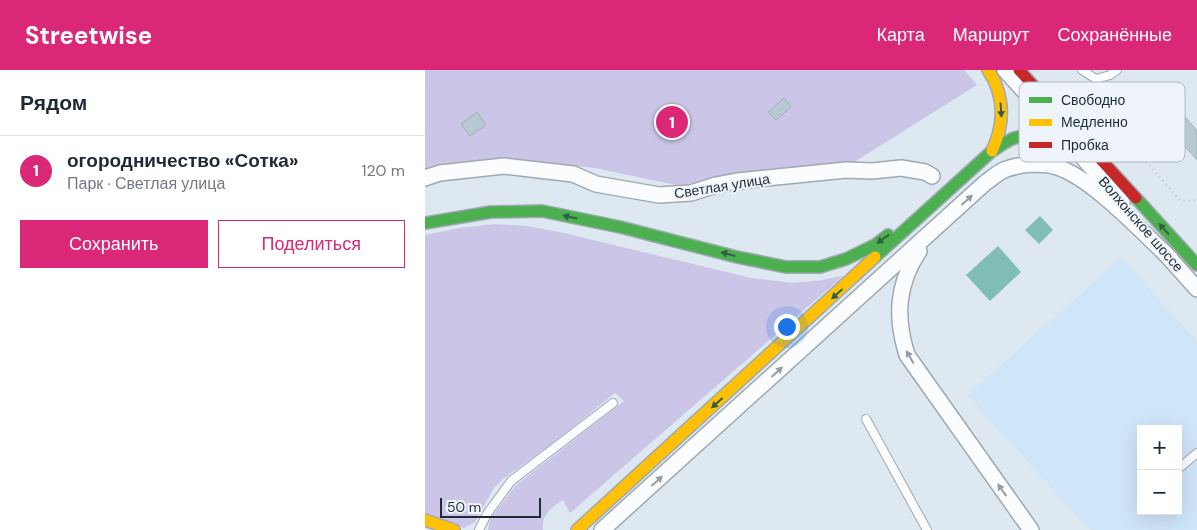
<!DOCTYPE html>
<html lang="ru">
<meta charset="utf-8">
<style>
body{margin:0;font-family:"DM Sans",sans-serif;background:#f6f6f7;color:#1f2937}
.controls{position:absolute;right:15px;bottom:15px;display:grid;overflow:hidden;border-radius:0px;box-shadow:0 5px 20px #0002}
.controls button{width:45px;height:45px;display:grid;place-items:center;padding:0;border:0;border-bottom:1px solid #e0e1e3;background:#fff;color:#1f2937;font:25px sans-serif}
.scale{position:absolute;left:15px;bottom:12px;width:101px;box-sizing:border-box;padding-left:5px;border:2px solid #1f2c36;border-top:0;font-size:14px;line-height:18px;white-space:nowrap;color:#1f2c36;-webkit-text-stroke:4px #eef4fa;paint-order:stroke}
.you{position:absolute;left:361px;top:256px;width:18px;height:18px;margin:-12px;border:4px solid #fff;border-radius:50%;background:#1a73e8;box-shadow:0 0 0 8px #1a73e833}
.badge{display:grid;place-items:center;width:32px;height:32px;border-radius:50%;background:#db2777;color:#fff;font-size:16px;font-weight:700}
.pin{position:absolute;translate:-50% -50%;border:2px solid #fff;box-shadow:0 1px 5px #0006}
.list{margin:0;padding:0;list-style:none}
h2{display:flex;justify-content:space-between;align-items:center;height:65px;margin:0;padding:0 20px;font-size:21px}
h2 small{font-size:16px;font-weight:400;color:#747a83}
.list li{display:grid;grid-template-columns:32px 1fr auto;gap:15px;align-items:center;box-sizing:border-box;height:70px;padding:0 20px;border-top:1px solid #e0e1e3}
.list b{display:block;font-size:19px;white-space:nowrap}
.list p{margin:0;font-size:16px;white-space:nowrap;color:#747a83}
.list em{font-size:16px;font-style:normal;color:#747a83}
.actions{display:flex;gap:10px;padding:15px 20px}
.actions a{flex:1;padding:11px 0;border:1px solid #db2777;border-radius:0px;text-align:center;font-size:18px;color:#db2777}
.actions .main{background:#db2777;color:#fff}
.map{position:relative;flex:none;width:772px;height:460px;overflow:hidden}
header{display:flex;align-items:center;gap:30px;box-sizing:border-box;height:70px;padding:0 25px;background:#db2777;color:#fff}
header strong{font-size:24px}
nav{display:flex;gap:28px;margin-inline-start:auto;font-size:18px}
main{display:flex}
aside{flex:1;background:#fff}
.map>svg:first-child{display:block}
.built{fill:#cfe5f8;fill-rule:evenodd}
.green{fill:#cbc5e7}
.water{fill:#81bdb7}
.building{fill:#b7cad3;stroke:#a3afb6}
.lines{fill:none;stroke-linecap:round;stroke-linejoin:round}
.lane-casing{stroke:#9fa9b2;stroke-width:10}
.street-casing{stroke:#9fa9b2;stroke-width:18}
.fast-casing{stroke:#9fa9b2;stroke-width:14}
.slow-casing{stroke:#9fa9b2;stroke-width:14}
.jam-casing{stroke:#9fa9b2;stroke-width:14}
.path{stroke:#c2c8cc;stroke-width:2.5;stroke-dasharray:1 4;stroke-linecap:butt}
.lane{stroke:#fafcfd;stroke-width:8}
.street{stroke:#fafcfd;stroke-width:15}
.fast{stroke:#4caf50;stroke-width:11}
.slow{stroke:#ffc107;stroke-width:11}
.jam{stroke:#c62828;stroke-width:11}
.oneway{fill:#316040}
.oneway2{fill:#979ea3}
.labels{text-anchor:middle;stroke-width:4;stroke-linejoin:round;paint-order:stroke}
.street-label{font-size:14px;fill:#1f2c36;stroke:#eef4fa}
.key{fill:#eef4fa;stroke:#b0b8bf;stroke-width:1}
.key-label{font-size:14px;fill:#1f2c36}
</style>
<header>
<strong>Streetwise</strong>
<nav><a>Карта</a><a>Маршрут</a><a>Сохранённые</a></nav>
</header>
<main>
<aside>
<h2>Рядом<small></small></h2>
<ul class="list">
<li><span class="badge">1</span><div><b>огородничество «Сотка»</b><p>Парк · Светлая улица</p></div><em>120 m</em></li>
</ul>
<div class="actions"><a class="main">Сохранить</a><a>Поделиться</a></div>
</aside>
<div class="map">
<svg width="772" height="460" viewBox="0 0 772 460">
<rect width="100%" height="100%" fill="#dde8f1"/>
<path class="built" d="M696,188L772,271V460H665L542,325ZM716,359H753V441H716Z"/>
<g class="green">
<path d="M0,0H539L552,15L423,96L251,115L170,98L73,88L0,106Z"/>
<path d="M70,154L102,156L139,163L326,208L368,213L398,210L416,206L417,207L145,443L138,430C127,437 116,445 118,460H63L65,449L91,415L199,331L190,323L129,372L78,409L69,418L50,452L39,458L0,445V165L34,158Z"/>
</g>
<g class="water">
<path d="M615,146L628,160L614,174L600,160Z"/>
<path d="M573,176L596,202L565,231L541,205Z"/>
</g>
<g class="building">
<path d="M359,28L366,37L351,50L343,42Z"/>
<path d="M751,36L772,61V90L736,49Z"/>
<path d="M52,42L61,55L45,66L36,54Z"/>
</g>
<g class="lines">
<defs>
<g id="lane">
<path d="M657,0L671,9L685,5L692,0"/>
<path d="M441,349L502,460"/>
<path d="M753,399L772,383"/>
<path d="M54,460L62,444L86,411L188,333"/>
</g>
<g id="street">
<path d="M580,0L600,22"/>
<path d="M637,63L697,133"/>
<path d="M0,108L15,103L79,96L148,104L171,114L234,125L266,123L291,115L312,111L421,100L447,101L476,98L500,102L507,106"/>
<path d="M494,181C472,214 470,247 482,285L606,460"/>
<path d="M738,181L772,219"/>
<path d="M177,460L560,113C566,109 572,103 579,100C594,94 617,92 632,97C667,108 717,162 745,188"/>
</g>
<g id="fast">
<path d="M711,128L772,195"/>
<path d="M0,153L66,142L117,141L195,157L312,187L361,197H395L421,189L450,175L463,165"/>
<path d="M450,187L567,81C574,77 580,72 587,69C610,60 635,66 658,69"/>
</g>
<g id="slow">
<path d="M563,0C580,25 580,54 567,81"/>
<path d="M0,450L29,460"/>
<path d="M152,460L450,187"/>
</g>
<path id="jam" d="M594,0L711,128"/>
</defs>
<use href="#lane" class="lane-casing"/>
<use href="#street" class="street-casing"/>
<use href="#fast" class="fast-casing"/>
<use href="#slow" class="slow-casing"/>
<use href="#jam" class="jam-casing"/>
<path class="path" d="M672,19L673,30L680,46L756,131L772,130"/>
<use href="#lane" class="lane"/>
<use href="#street" class="street"/>
<use href="#fast" class="fast"/>
<use href="#slow" class="slow"/>
<use href="#jam" class="jam"/>
</g>
<defs><path id="oneway-solid" d="M-6-.8H1V-3.2L6.5 0L1 3.2V.8H-6Z" transform="scale(1.25)"/></defs>
<g class="oneway">
<use href="#oneway-solid" transform="translate(576 40) rotate(86)"/>
<use href="#oneway-solid" transform="translate(145 147) rotate(-168)"/>
<use href="#oneway-solid" transform="translate(739 159) rotate(-132)"/>
<use href="#oneway-solid" transform="translate(458 169) rotate(144)"/>
<use href="#oneway-solid" transform="translate(303 184) rotate(-165)"/>
<use href="#oneway-solid" transform="translate(412 224) rotate(138)"/>
<use href="#oneway-solid" transform="translate(292 333) rotate(138)"/>
</g>
<g class="oneway2">
<use href="#oneway-solid" transform="translate(542 130) rotate(-42)"/>
<use href="#oneway-solid" transform="translate(485 287) rotate(-119)"/>
<use href="#oneway-solid" transform="translate(352 302) rotate(-42)"/>
<use href="#oneway-solid" transform="translate(232 411) rotate(-42)"/>
<use href="#oneway-solid" transform="translate(577 420) rotate(-125)"/>
</g>
<g class="labels">
<g class="street-label">
<text transform="translate(297 116) rotate(-9)" y="5">Светлая улица</text>
<text transform="translate(716 154) rotate(49)" y="5">Волхонское шоссе</text>
</g>
</g>
<rect x="594" y="12" width="166" height="80" rx="8" class="key"/>
<rect x="604" y="27" width="23" height="6" fill="#4caf50"/>
<rect x="604" y="49" width="23" height="7" fill="#ffc107"/>
<rect x="604" y="72" width="23" height="6" fill="#c62828"/>
<g class="key-label">
<text x="636" y="35">Свободно</text>
<text x="636" y="57">Медленно</text>
<text x="636" y="80">Пробка</text>
</g>
</svg>
<div class="controls">
<button>+</button>
<button>−</button>
</div>
<div class="scale">50 m</div>
<div class="you"></div>
<div class="pin badge" style="left:247px;top:52px">1</div>
</div>
</main>
